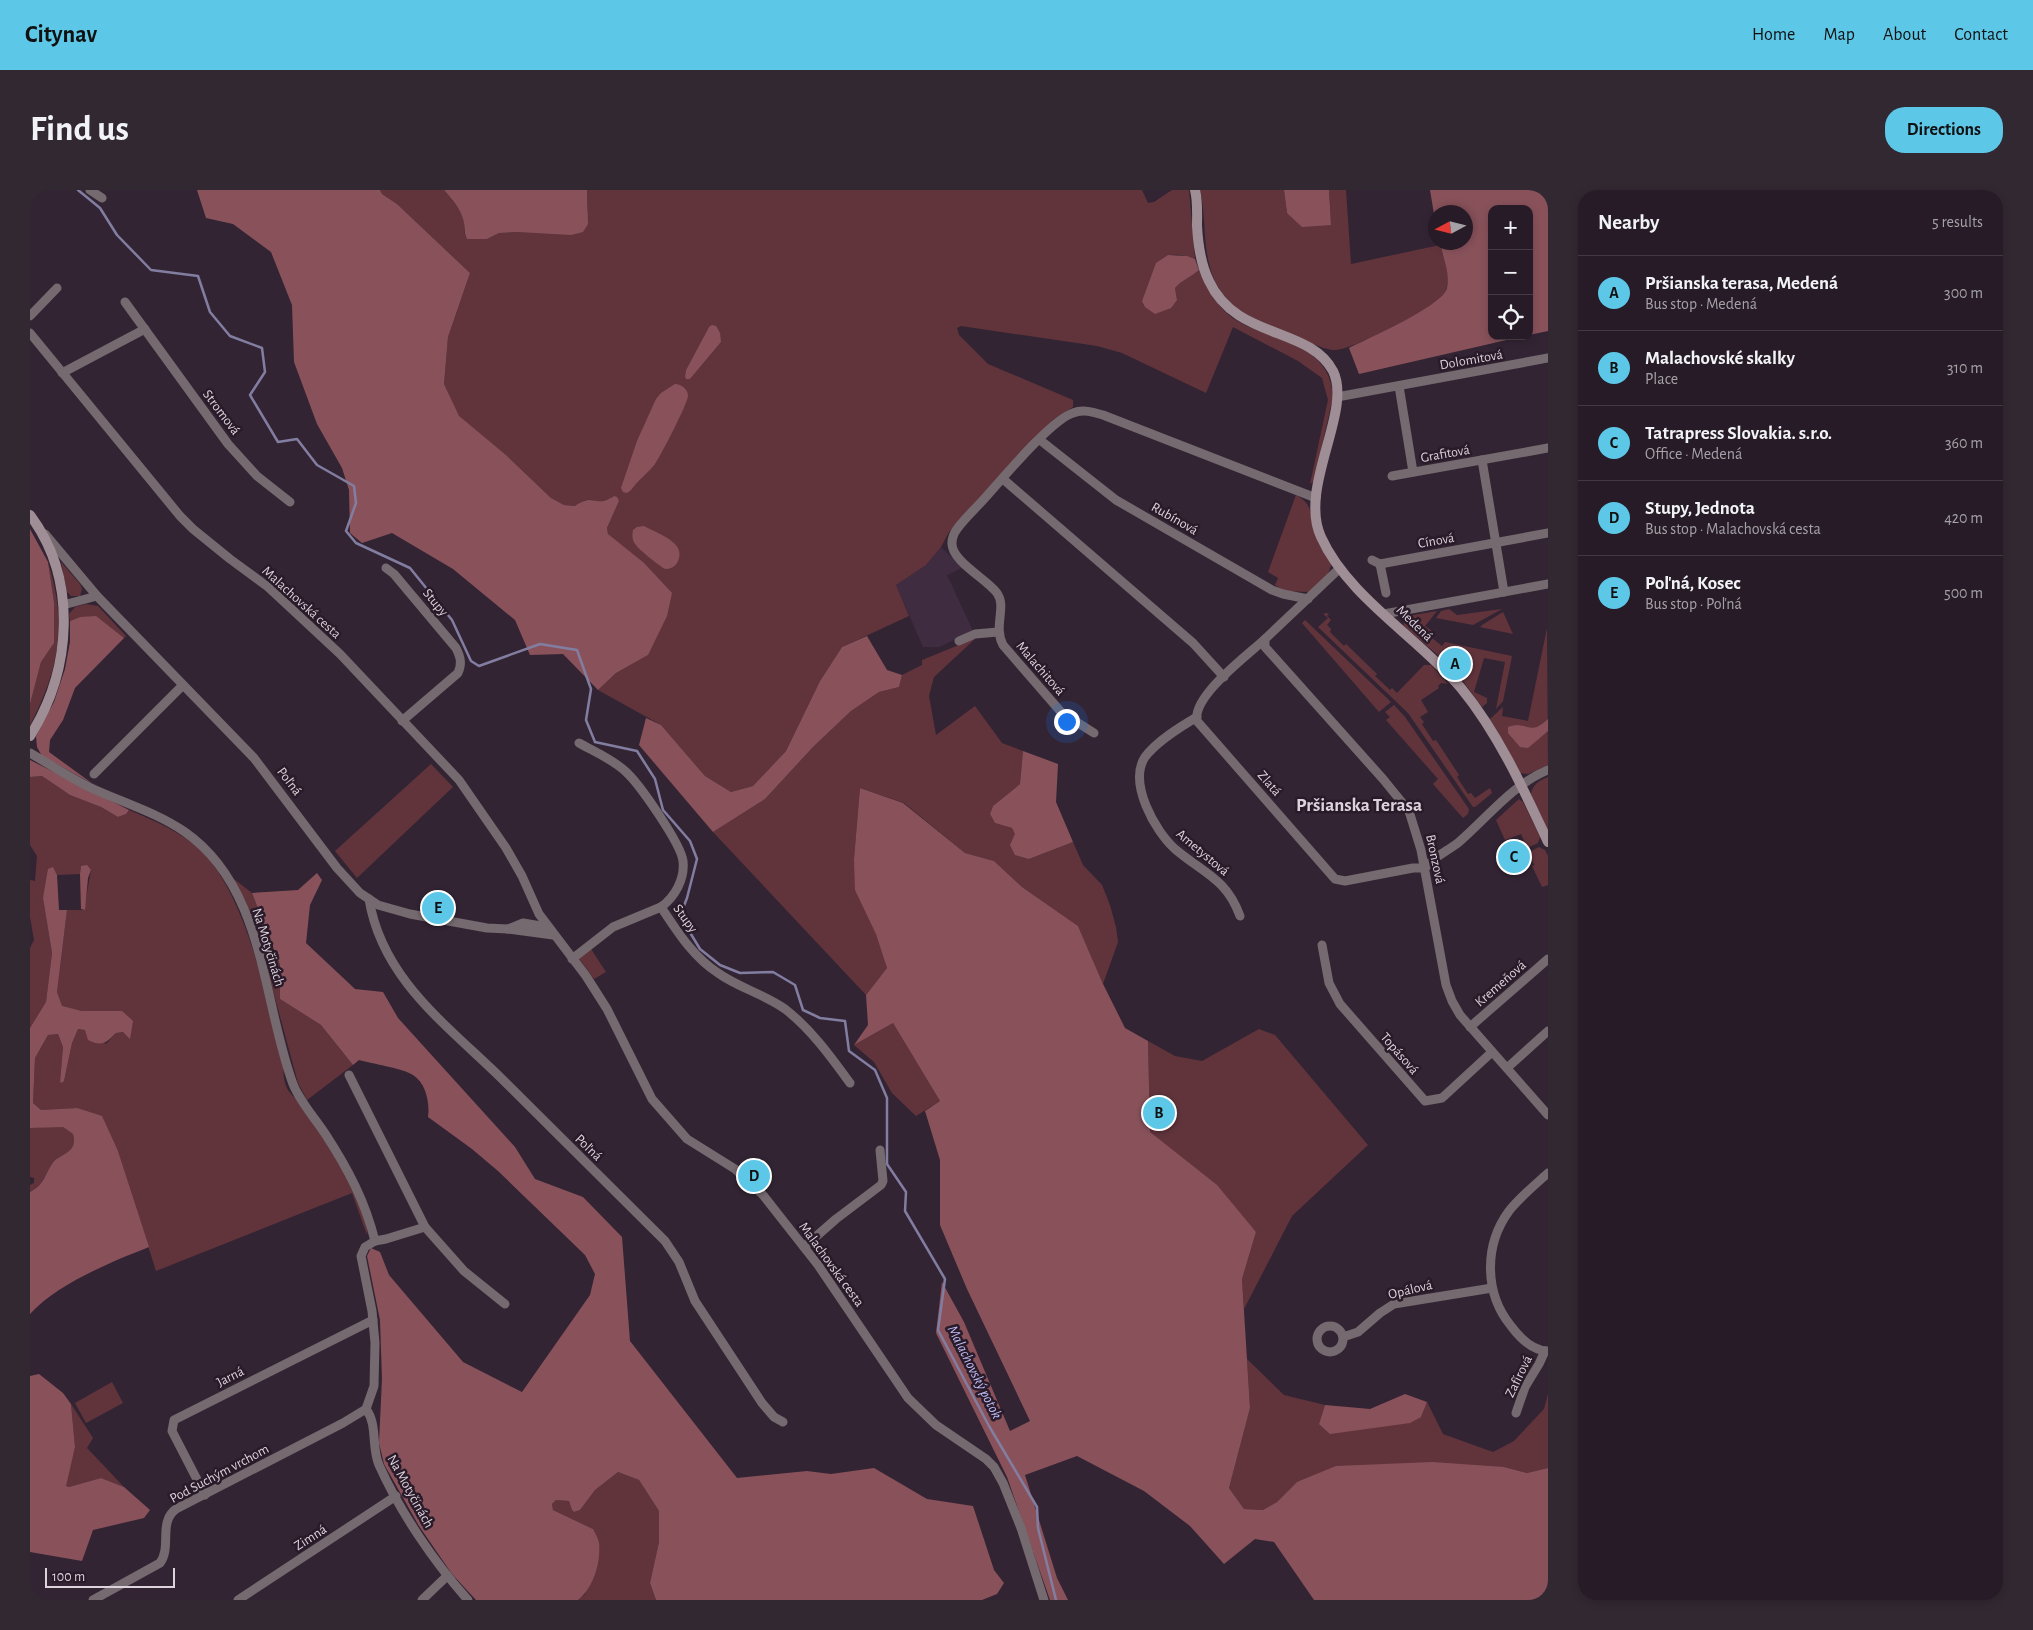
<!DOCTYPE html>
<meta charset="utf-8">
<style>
body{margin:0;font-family:"Alegreya Sans",sans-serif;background:#322832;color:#f1f3f6}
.controls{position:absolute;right:15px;top:15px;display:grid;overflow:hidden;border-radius:10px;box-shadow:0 2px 8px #0003}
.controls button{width:45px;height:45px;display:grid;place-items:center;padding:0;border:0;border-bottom:1px solid #423943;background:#261b26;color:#f1f3f6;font:25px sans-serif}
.compass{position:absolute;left:1398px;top:15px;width:45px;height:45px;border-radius:50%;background:#261b26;box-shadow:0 2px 8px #0003;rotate:263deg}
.scale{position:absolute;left:15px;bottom:12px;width:130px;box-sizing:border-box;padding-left:5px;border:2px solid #ddd3dc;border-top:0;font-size:14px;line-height:18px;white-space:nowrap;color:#ddd3dc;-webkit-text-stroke:4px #291b29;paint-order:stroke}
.you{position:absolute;left:1036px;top:531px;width:18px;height:18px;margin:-12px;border:4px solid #fff;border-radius:50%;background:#1a73e8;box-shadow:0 0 0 8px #1a73e833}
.badge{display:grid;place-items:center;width:32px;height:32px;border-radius:50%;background:#5dc7e8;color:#111;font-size:16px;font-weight:700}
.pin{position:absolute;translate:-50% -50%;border:2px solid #fff;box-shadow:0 1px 5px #0006}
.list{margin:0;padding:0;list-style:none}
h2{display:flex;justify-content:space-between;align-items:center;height:65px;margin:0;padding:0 20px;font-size:21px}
h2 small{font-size:16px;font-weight:400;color:#a4a1a7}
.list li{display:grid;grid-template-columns:32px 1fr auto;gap:15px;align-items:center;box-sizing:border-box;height:75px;padding:0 20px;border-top:1px solid #423943}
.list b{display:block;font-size:19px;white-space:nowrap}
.list p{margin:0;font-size:16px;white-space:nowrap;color:#a4a1a7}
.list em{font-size:16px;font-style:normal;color:#a4a1a7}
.icon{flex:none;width:28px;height:28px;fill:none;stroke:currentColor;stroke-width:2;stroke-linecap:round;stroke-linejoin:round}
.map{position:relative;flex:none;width:1518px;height:1410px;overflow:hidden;border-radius:20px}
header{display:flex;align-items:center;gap:30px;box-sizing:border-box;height:70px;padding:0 25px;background:#5dc7e8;color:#111}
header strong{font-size:24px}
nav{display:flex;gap:28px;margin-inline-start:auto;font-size:18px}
.intro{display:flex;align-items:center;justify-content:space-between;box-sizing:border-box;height:120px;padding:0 30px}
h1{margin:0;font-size:35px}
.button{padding:12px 22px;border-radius:20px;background:#5dc7e8;color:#111;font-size:18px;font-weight:700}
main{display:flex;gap:30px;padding:0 30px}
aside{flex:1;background:#261b26;border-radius:20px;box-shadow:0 2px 8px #0003}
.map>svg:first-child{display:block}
.built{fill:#402c40}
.green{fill:#61343c;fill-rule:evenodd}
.forest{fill:#89525b}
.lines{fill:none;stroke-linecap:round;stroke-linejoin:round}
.stream{stroke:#827ea1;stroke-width:2.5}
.street{stroke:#756a6f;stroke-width:9}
.secondary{stroke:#9f8e95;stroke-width:10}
.labels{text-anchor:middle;stroke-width:5;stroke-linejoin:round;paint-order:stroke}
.street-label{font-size:14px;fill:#ddd3dc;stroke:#291b29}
.water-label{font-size:15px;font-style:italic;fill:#bcbbf7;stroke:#291b29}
.district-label{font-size:19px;font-weight:bold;fill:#ddd3dc;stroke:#291b29}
</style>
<header>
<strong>Citynav</strong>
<nav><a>Home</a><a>Map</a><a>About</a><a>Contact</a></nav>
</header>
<div class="intro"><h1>Find us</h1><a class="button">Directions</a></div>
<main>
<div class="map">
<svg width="1518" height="1410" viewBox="0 0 1518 1410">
<rect width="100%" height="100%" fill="#332433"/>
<path class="built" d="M911,357L932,378L917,385L943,441L909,457H893L866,395L896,375Z"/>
<g class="green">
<path d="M350,0H414C422,9 432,20 434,32C435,39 433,42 437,49H457L469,43L489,42L558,21L557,0H1112L1118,13L1124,12L1142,0H1159L1165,69C1124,54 1125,82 1112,111L1147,110L1145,98C1152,90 1161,87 1169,80C1178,101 1189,121 1211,133C1248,153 1300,154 1303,207L1284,291L1280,294L1298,210L1292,188L1268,171L1203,137L1176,203L1092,163L1067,156L931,136L927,138L929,145L958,174L1043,210V217L1024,229L982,272L919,342L911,357L896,375L866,395L879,426L812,457L790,491L756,561L723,596L701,602L675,586L631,535L568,500L586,483L618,465L590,355L578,344L577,338L589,311L584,306C564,319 565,301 545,316L534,315L521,308L476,265L429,227L414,194L418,147L440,83L367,14L352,4ZM679,137L691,152L660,189L655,186L656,180Z"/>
<path d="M1170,0H1254L1257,23L1301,35L1299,0H1316L1321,74L1410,55C1414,69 1421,85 1416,100C1415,103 1410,109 1407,112C1393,123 1322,160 1305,160C1292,161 1220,128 1208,119C1201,114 1194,107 1190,100C1170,68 1178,34 1170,0Z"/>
<path d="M1266,305C1287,316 1279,331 1287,350C1291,358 1296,366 1302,373L1298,384L1279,402L1255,401L1245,395L1248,388L1238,382Z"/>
<path d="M18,372C37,433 30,478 0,535V514L11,472L24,453V412Z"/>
<path d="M31,372L50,394L52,399L50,406H41L37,402Z"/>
<path d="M56,414L68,416L96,446L94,448L66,427H50L40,431L39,424L45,417Z"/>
<path d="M1419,419L1427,425L1472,419L1443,435L1406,428L1411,421Z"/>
<path d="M1407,421L1395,436L1402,441V448L1412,456L1415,452L1482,466L1473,511L1466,519L1475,472L1454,468L1444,502L1457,508V513L1452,517L1425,480L1374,436L1373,431L1378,426Z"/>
<path d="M1473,422L1483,444L1450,437L1452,435Z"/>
<path d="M1296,423L1299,424L1297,426L1301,430L1297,435L1301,439L1300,442L1314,456L1316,454L1347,484L1345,486L1360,500L1362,498L1367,503L1394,475H1401L1418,494L1411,493L1408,496L1409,498L1391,510L1398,522L1390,527L1394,532L1392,534L1403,551L1406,550L1429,585L1427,587L1438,604L1441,603L1445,608L1460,598L1462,603L1445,617H1443L1378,523L1288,437L1298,428L1293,424Z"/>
<path d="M1275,430L1361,512L1349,522L1272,433Z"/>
<path d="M1517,438L1518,575L1498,584L1489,583L1459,530L1473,517L1472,526L1498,531Z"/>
<path d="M946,448L904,487L899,506L906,545L945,516L972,553L993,561L990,594L963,616L960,624L965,633L982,638L999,669L1043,652L1053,675L1072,695L1080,715L1086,737L1088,752L1073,794L1048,736L992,697L964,671L935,663L874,613L830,598L824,669L857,778L836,805L683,642L735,609L783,557L821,521L849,502L869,497L872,485L892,475V470Z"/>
<path d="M1364,515L1375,527L1439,619L1438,624L1433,628L1403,594L1408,589L1356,530L1360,527L1355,522Z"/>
<path d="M401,574L423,597L327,688L305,661Z"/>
<path d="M12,586L40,605L71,617L88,627L96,624L99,620C124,631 151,641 171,661C218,707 237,813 254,876C252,889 256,902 267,909C286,938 341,1011 337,1045L322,1003L126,1081L88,961L47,918L11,920L3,913L5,868L18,845L28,844L33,857L30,892L32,893L34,891L42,853L48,839L55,840L76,854L86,843L93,842L100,848L92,821H52L32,817L27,802L37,720H54L61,680L51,676L50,684L27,685L23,677L13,708L22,763L16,812L0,838V758L4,750L0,727V690L5,691L7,666L0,655V587Z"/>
<path d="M1518,587V642L1501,604C1502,595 1510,590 1518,587Z"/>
<path d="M1489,609L1493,612L1510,647L1508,653L1497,658L1491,644L1475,650L1466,630Z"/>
<path d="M1509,657L1515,660L1518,666V695L1512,697L1502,676L1504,675L1499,662Z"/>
<path d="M204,689L222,703L250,776V809L291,835L323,875L277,910L268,893L224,730Z"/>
<path d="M561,759L576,782L564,789L549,769Z"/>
<path d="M863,833L910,911L886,926L862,903L844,872L824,855Z"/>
<path d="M1229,839L1245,845L1338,955L1262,1026L1214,1119L1212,1089L1226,1042L1120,942L1118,851L1145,866L1172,871Z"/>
<path d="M14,937H33L43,944C44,949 45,954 41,959C36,965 26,967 22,974C14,986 15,994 0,1002V995L4,993V988L0,987V938Z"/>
<path d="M1217,1169L1254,1205L1295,1215L1289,1234L1391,1227L1397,1212L1413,1244L1463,1262L1484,1251L1514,1219L1518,1204V1278L1497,1283L1474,1277L1267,1292L1247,1312L1233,1320L1214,1319L1199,1298L1220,1218Z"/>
<path d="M82,1192L93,1213L56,1233L45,1213Z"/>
<path d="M41,1214L63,1248L57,1258L94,1297L71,1288L39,1297L35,1296L45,1257Z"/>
<path d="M588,1282L609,1290L629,1321V1352L620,1393L626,1410H548L555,1404L563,1339L523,1320L522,1314L526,1310L539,1311L542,1320L544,1322L550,1320L565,1300Z"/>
</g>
<g class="forest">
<path d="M167,0H350L352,4L367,14L440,83L418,147L414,194L429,226L476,265L521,308L534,315L545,316C565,302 564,319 584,306L587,307L589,311L577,338L578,344L614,373L642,403L637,426L618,465L586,483L568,500L533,464L500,465L485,430L423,379L362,343L332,353L320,343L319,300L312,278L287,234L264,172L262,115L241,62L203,34L176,28Z"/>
<path d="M414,0H557L558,34L553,42L541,45L489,42L469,43L457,49H437C434,43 435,39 434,33C432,20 422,9 414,0Z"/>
<path d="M1254,0H1299L1301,35L1272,37L1257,23Z"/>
<path d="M1400,0H1518V141L1499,145V19H1462V146H1494L1329,184L1319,158C1337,149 1413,116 1417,98C1420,82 1413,68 1410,53L1436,52V22H1406L1405,30Z"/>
<path d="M1138,65L1157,66L1165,69L1169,80C1161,87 1152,90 1145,98L1147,110L1141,118L1125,124L1115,117L1112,111L1126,73Z"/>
<path d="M682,135L686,136L690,143L691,152L660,189H656L655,186L656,180L679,137Z"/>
<path d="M645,194C651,194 658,199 658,206C657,215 631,265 625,274C618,283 608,290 601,300L597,303L593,302L591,298L607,251L626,209L631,203Z"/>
<path d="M614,336C626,343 657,352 648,371C646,376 641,379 636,379C633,379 608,359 606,355C602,350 602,346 603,340L607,337Z"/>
<path d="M0,339L18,372L24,412V453L11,472L0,514Z"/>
<path d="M66,426L94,448L45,498L33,530L20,550L19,562L63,594L12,566L7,557L6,546L24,512L35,479L40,452V431L50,427Z"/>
<path d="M837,446L857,480L872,485L869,497L849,502L821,521L783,557L735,609L683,642L609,555L616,528L631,535L675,586L701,602L723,596L756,561L790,491L812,457Z"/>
<path d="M1518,529V541L1498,558L1490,557L1478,543V537C1491,532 1499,540 1507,537C1511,535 1515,532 1518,529Z"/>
<path d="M993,561L1028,574L1026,612L1043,652L999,669L985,665L980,655L985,644L982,638L965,633L960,624L963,616L990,594Z"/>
<path d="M0,570L99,620L96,624L88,627L71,617L40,605L12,586L0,587Z"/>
<path d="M830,598L873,613L935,663L964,671L992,697L1048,736L1073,794L1095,838L1118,851L1120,942L1187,995L1226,1042L1212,1089L1220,1218L1199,1298L1214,1319L1233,1320L1247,1312L1267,1292L1306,1276L1402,1272L1474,1277L1497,1283L1518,1278V1410H1284L1244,1352L1225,1349L1194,1374L1160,1336L1114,1301L1047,1266L995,1285L1027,1388L1038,1410H1020L977,1287L906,1143L912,1092L934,1132L980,1241L1000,1231L937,1099L910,1035V970L895,921L910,911L863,833L824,855L838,835L836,805L857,778L846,744L825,700L824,669Z"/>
<path d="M57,675L61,680L58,688L55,720L51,719L50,684L51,676Z"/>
<path d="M23,677L27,685L29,720H37L27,802L32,816L52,821H92L103,831L100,849L93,842L86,843C76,853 72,857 58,850L55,840L48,839L42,853L34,891L32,893L30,892L33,857L28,844L18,845L5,868L3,913L11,920L47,918L72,926L88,961L119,1057C81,1072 27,1094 0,1124V1002C15,994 14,986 22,974C26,967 36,965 41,959C45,954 44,949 43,944L33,937L0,938V838L16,812L22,763L13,708L18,679Z"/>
<path d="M287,683L292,690L280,715L276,753L325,799L353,802L368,828L485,957L505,989L553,1007L592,1047L600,1151L707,1288L777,1281L801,1284L844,1278L897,1309L943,1316L964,1380L974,1393L967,1404L952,1410H626L620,1393L629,1352V1321L609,1290L588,1282L565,1300L550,1320L544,1322L542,1320L539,1311L526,1310L522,1314L523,1320L563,1339C565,1343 568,1348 569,1353C571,1373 563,1398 548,1410H446L422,1384L389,1336L354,1274L349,1253L352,1189L350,1130L337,1066L341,1058L350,1062L359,1085L433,1172L492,1202L560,1105L565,1084L555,1065L468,981L442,959L398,927C400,913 396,893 383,885C372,878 343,874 329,870L323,875L291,835L250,809V775L222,703L268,700Z"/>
<path d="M9,1184L33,1203L41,1214L45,1257L36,1296L39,1297L71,1288L94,1297L120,1320L114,1328L63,1340L52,1371L0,1362V1186Z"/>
<path d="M1375,1204L1397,1212L1391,1227L1380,1233L1300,1244L1289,1234L1295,1215L1340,1219Z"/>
</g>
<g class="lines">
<path class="stream" d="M48,0L70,18L87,45L121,80L168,86L180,122L200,146L232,158L235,182L220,205L248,252L267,249L287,275L324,296L326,313L316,341L326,353L380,378L422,430L441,471L449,476L510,454L547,460L561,499L556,530L565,552L607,561L625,589L633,620L660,651L667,669L657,708L650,726L670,759L690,775L710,783L743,782L765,795L773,820L790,828L815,831L819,861L845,880L857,908V974L876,1002L875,1021L915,1089L908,1140L959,1236L1007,1317L1008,1338L1026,1410"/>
<g class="street">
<path d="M60,0L72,8"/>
<path d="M95,112L198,254L227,286L260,312"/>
<path d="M0,126L27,98"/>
<path d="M0,143L150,326L163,339L200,369L238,397L310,464L429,590L476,658L492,686L509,724L556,786L577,819L622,909L657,949L705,979L733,1005L788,1075L878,1208L906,1235L956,1269L964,1277L973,1293L991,1338L1014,1410"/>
<path d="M32,183L115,139"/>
<path d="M1369,196L1383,282"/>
<path d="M1307,207L1518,168"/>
<path d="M1010,250L1086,310L1242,400L1253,404L1278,409"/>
<path d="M1452,270L1474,402"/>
<path d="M1362,286L1518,258"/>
<path d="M973,289L1163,453L1194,487"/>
<path d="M15,344L67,406L224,568L307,678L330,703L348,715L380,724L457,738L478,739L523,745"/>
<path d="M1342,370L1350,374L1518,343"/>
<path d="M1350,374L1356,403"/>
<path d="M356,378L364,384L426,458C431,468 432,474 428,483L372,531"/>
<path d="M1310,378L1235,449V457L1353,589L1379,621L1391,660L1416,795L1422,811L1430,825L1518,925"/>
<path d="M33,415L67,406"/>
<path d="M1354,424L1518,394"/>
<path d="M1235,449C1218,465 1162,506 1167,531L1305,689L1315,691L1383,678H1395"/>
<path d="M929,451L945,444L968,442"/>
<path d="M1167,527C1150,537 1127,551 1115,567C1098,593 1125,641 1145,659C1173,683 1196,688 1210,726"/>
<path d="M1064,543L1031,522L973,455C963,436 977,417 967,403C957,389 921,371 922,353C922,348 924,343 927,339C935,328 946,318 955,308C973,288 1021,230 1043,223C1053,219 1063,222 1073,225L1286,308"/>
<path d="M549,553C565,562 582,569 595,581C609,593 651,654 653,671C655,689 645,707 631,717C647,741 663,767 688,783C709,798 734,804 755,819C781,839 801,867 820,893"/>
<path d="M0,563C19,574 39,587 59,597C91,612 126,622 155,642C235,698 232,810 263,894C270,912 285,928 296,945C318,979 335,1011 345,1051L335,1057L331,1066L342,1121L345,1153L344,1196L336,1219"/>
<path d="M64,584L153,495"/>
<path d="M1395,678C1403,667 1418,661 1429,652C1457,628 1483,594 1518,580"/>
<path d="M339,709C352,789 417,835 471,888C526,942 580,997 635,1051L649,1072L665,1111L732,1213L744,1227L753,1232"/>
<path d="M478,739L493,733L517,737"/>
<path d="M1292,755L1299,793L1310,814L1395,911L1412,908L1462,862"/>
<path d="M542,769L583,737L631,717"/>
<path d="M1440,837L1518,769"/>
<path d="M1477,878L1518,841"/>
<path d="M319,885L395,1037L434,1081L475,1114"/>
<path d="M1518,983C1505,995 1490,1007 1479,1021C1454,1055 1454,1103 1481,1136C1490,1148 1502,1161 1518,1161"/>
<path d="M345,1051L356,1049L395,1037"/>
<path d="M774,1057L806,1029L851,995L853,991L850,960"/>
<circle cx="1300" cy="1149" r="13"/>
<path d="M1313,1147L1328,1142L1350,1123L1364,1114L1462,1098"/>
<path d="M336,1219C348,1235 341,1257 349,1275C370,1322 404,1372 438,1410"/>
<path d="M1486,1223L1495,1197L1509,1174L1515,1161"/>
<path d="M175,1305L142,1241L144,1230L343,1130"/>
<path d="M63,1410L130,1373C142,1357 128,1332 146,1319L313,1233L336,1219"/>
<path d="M208,1410L366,1306"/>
<path d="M392,1410L417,1386"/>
</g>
<g class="secondary">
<path d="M1165,0C1168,12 1167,24 1167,36C1168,54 1171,75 1179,91C1206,150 1279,136 1303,181C1323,221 1268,297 1291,347C1318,407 1389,448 1431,498C1468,543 1494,600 1518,652"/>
<path d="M0,325C48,389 42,480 0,546"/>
</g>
</g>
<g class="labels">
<g class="street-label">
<text transform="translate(1441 169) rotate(-10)" y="5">Dolomitová</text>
<text transform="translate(192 222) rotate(53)" y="5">Stromová</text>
<text transform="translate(1415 263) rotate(-10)" y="5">Grafitová</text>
<text transform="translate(1145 328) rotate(30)" y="5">Rubínová</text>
<text transform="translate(1406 350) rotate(-10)" y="5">Cínová</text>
<text transform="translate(272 412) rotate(42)" y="5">Malachovská cesta</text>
<text transform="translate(406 412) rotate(50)" y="5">Stupy</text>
<text transform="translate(1385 433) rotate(44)" y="5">Medená</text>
<text transform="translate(1011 478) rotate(49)" y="5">Malachitová</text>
<text transform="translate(260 591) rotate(53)" y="5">Poľná</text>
<text transform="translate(1240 593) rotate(49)" y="5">Zlatá</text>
<text transform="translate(1173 662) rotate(40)" y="5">Ametystová</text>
<text transform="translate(1406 669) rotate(78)" y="5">Bronzová</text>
<text transform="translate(656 728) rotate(54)" y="5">Stupy</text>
<text transform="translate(239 757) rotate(73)" y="5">Na Motyčinách</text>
<text transform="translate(1470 793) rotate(-41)" y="5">Kremeňová</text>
<text transform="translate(1370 863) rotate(49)" y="5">Topásová</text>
<text transform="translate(559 957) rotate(44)" y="5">Poľná</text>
<text transform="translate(802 1074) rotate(54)" y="5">Malachovská cesta</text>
<text transform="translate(1380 1099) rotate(-13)" y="5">Opálová</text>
<text transform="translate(200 1186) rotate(-27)" y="5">Jarná</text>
<text transform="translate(1488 1186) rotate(-64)" y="5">Zafírová</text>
<text transform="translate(189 1283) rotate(-28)" y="5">Pod Suchým vrchom</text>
<text transform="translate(381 1301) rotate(61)" y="5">Na Motyčinách</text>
<text transform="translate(280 1347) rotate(-33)" y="5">Zimná</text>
</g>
<g class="water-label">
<text transform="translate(945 1182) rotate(63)" y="5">Malachovský potok</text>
</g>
<g class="district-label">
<text x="1329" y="621">Pršianska Terasa</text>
</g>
</g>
</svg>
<div class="controls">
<button>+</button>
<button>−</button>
<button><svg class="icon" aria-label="locate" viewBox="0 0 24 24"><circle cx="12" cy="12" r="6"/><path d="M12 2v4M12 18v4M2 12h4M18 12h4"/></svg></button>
</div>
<svg class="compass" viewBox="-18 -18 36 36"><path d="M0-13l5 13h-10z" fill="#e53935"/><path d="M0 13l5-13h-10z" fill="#a4a1a7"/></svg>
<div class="scale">100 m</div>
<div class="you"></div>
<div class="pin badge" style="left:1425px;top:474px">A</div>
<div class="pin badge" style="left:1129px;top:923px">B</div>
<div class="pin badge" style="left:1484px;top:667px">C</div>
<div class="pin badge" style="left:724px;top:986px">D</div>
<div class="pin badge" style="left:408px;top:718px">E</div>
</div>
<aside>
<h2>Nearby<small>5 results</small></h2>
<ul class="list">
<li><span class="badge">A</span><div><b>Pršianska terasa, Medená</b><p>Bus stop · Medená</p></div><em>300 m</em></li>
<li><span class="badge">B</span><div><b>Malachovské skalky</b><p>Place</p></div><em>310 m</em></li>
<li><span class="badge">C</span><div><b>Tatrapress Slovakia. s.r.o.</b><p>Office · Medená</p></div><em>360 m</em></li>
<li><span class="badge">D</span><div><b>Stupy, Jednota</b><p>Bus stop · Malachovská cesta</p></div><em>420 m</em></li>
<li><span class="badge">E</span><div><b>Poľná, Kosec</b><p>Bus stop · Poľná</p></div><em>500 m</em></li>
</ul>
</aside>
</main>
